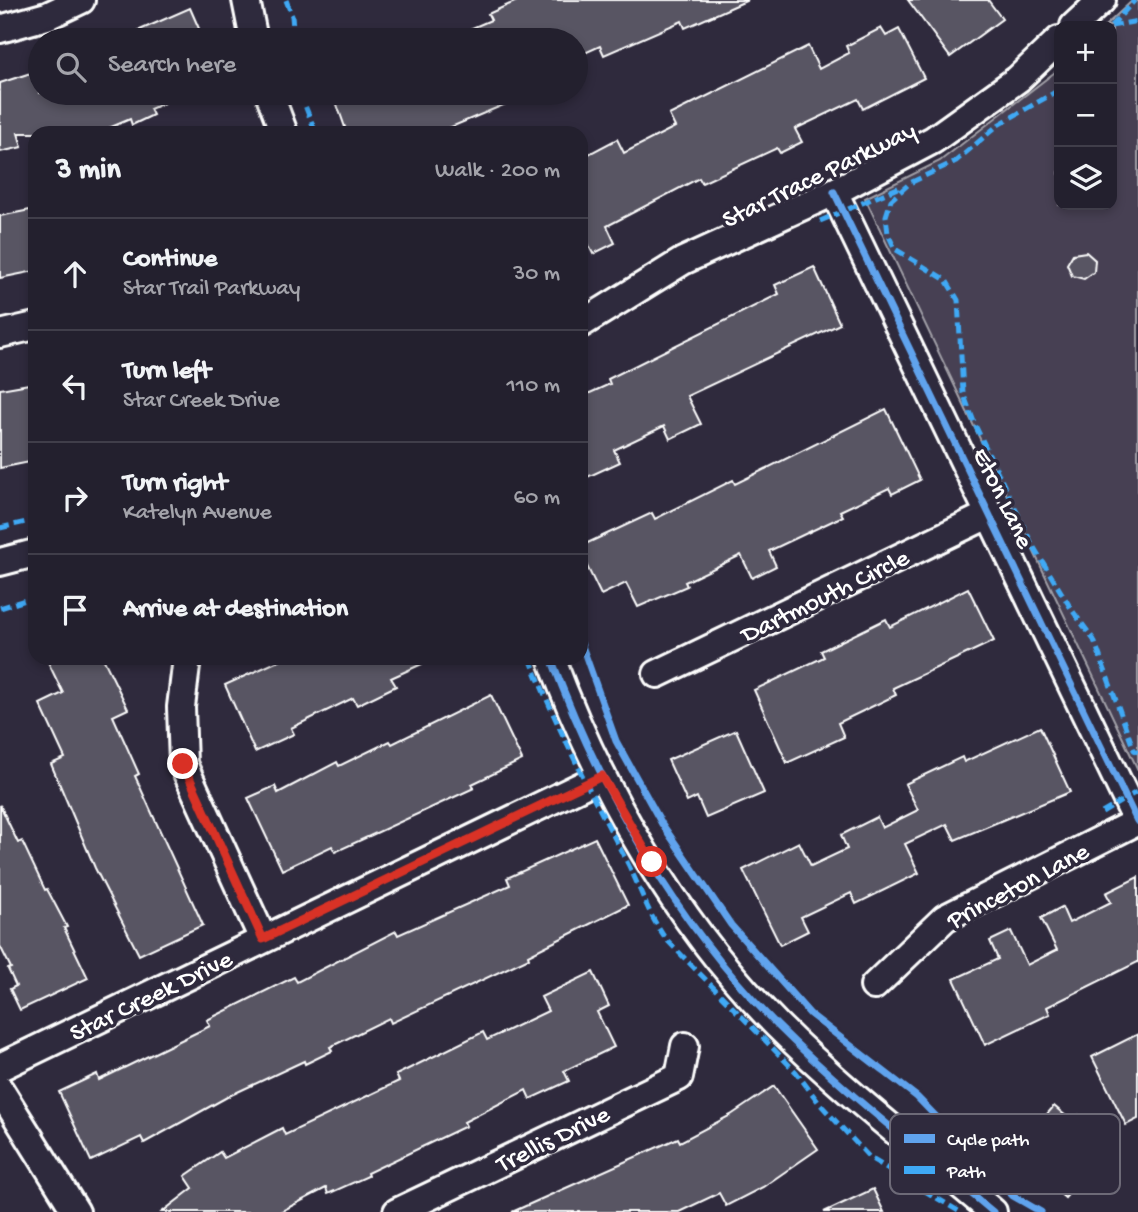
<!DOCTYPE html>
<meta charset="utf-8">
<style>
body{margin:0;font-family:"Gochi Hand",sans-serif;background:#2b2836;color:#f1f3f6}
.controls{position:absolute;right:21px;top:21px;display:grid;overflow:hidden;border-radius:14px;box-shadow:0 4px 10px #0003}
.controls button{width:63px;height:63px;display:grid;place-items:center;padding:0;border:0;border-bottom:2px solid #403e4a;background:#23202e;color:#f1f3f6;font:35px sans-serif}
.stop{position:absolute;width:21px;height:21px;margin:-16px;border:5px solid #d93025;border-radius:50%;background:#fff}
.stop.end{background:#d93025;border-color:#fff;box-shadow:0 2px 7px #0008}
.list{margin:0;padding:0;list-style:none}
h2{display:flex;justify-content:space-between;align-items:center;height:91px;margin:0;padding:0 28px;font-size:30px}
h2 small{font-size:23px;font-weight:400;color:#a3a3aa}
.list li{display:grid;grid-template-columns:46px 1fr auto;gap:21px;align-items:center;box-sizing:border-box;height:112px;padding:0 28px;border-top:2px solid #403e4a}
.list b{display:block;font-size:26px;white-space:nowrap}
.list p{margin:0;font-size:23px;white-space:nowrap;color:#a3a3aa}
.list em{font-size:23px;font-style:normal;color:#a3a3aa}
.icon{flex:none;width:38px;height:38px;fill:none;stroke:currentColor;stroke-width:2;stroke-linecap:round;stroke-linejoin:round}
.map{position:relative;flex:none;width:1138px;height:1212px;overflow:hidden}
.search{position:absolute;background:#23202e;box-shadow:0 4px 10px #0003;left:28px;top:28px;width:560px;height:77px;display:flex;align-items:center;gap:18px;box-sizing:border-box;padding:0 24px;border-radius:38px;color:#a3a3aa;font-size:26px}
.panel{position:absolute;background:#23202e;box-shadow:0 4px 10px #0003;left:28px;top:126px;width:560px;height:539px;border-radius:21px}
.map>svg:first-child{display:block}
.green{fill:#464152;stroke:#a2a0a8;stroke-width:2}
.building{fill:#595564;stroke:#fff;stroke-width:2}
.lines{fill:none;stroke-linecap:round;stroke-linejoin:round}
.minor-casing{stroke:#fff;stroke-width:32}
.minor{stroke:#2f2a3d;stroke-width:26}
.quiet{stroke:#3fa9f5;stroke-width:5;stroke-dasharray:10 5;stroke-linecap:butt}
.cycleway-casing{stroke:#2f2a3d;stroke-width:11}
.cycleway{stroke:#60a3ed;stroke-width:7}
.route{stroke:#d93025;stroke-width:9}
.labels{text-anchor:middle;stroke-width:7;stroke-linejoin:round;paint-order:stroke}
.street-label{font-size:26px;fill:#fff;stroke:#2f2a3d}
.key{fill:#2f2a3d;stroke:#6d6a77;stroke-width:2}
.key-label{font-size:19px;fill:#fff}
</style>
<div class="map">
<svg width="1138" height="1212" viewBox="0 0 1138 1212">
<rect width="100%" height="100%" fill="#2f2a3d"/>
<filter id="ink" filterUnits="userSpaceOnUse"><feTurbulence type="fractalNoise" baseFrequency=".0143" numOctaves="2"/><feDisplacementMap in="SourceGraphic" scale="14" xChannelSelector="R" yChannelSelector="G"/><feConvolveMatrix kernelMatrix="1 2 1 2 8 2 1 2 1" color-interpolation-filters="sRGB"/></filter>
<g filter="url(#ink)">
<path class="green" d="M1133,0H1138V770L865,198L940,161L1059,69V205H1112V26H1105Z"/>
<g class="building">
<path d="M519,0H748L685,28L682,21L604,55L600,46L576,57V40H444L491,20L488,14Z"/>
<path d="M908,0H988L1002,19L950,57Z"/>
<path d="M190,8L204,40H117Z"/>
<path d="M881,28L886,36L899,29L924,78L863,109L858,99L795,129L802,142L780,153L777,148L702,183L699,178L607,226L615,243L593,254L581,229V158L617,139L624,153L675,127L669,115L808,46L819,69L849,53L846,46Z"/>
<path d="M40,70V93H187L150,109L153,115L132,125L130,119L97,133H18L22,147L0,152V83Z"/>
<path d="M333,93H532L437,133H347Z"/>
<path d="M35,209V271L0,278V216Z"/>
<path d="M1086,252L1095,260L1094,272L1084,279L1072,276L1067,264L1073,254Z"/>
<path d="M814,267L840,324L687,396L701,424L670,439L664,426L614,450L620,462L581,480V397L610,384L608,379L779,294L775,285Z"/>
<path d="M35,383V461L0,468V389Z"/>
<path d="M886,409L920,480L892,494L889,488L840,511L843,516L769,551L776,566L752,578L741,555L685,582L687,586L638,607L626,583L601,595L581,554V546L652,513L655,519L733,480L735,484Z"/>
<path d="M968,588L994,641L893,688L896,695L838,723L844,737L787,763L754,690L824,657L821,651L886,619L890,627Z"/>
<path d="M46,658H103L128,709L113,716L139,774L135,776L203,925L139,955L95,868L51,764L65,758L40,704L63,693Z"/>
<path d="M285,658H435L391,678L396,686L357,705L353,698L291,728L294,734L255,752L225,685Z"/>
<path d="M491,695L522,760L472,784L474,788L335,852L332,846L282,870L248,798L275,786L278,793L337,762L339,766L390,741L392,744Z"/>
<path d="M1040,727L1070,792L955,840L947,824L905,844L919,873L856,904L851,893L801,917L808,931L780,945L743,870L799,842L811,866L847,849L841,835L877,817L882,828L918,810L905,784L962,757L964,762Z"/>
<path d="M736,730L764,793L706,818L697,797L687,802L668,760Z"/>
<path d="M0,805L18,843L22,841L45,890L47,889L67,927L64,928L88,978L20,1010L10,989L16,986L8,969L11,968L0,946Z"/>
<path d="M595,838L628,905L528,955L529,958L391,1023L389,1018L330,1047L332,1051L305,1064L304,1061L229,1096L144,1143L141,1137L91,1161L59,1092L97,1074L99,1080L210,1026L207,1020L294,977L297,982L396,931L398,935L510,885L507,878Z"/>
<path d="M1138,877V962L1047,1007L1050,1014L985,1045L954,979L998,959L990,941L1011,931L1027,965L1057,950L1041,918L1062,907L1069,923L1111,902L1106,893Z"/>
<path d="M593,972L609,1006L597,1012L614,1047L564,1071L569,1081L530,1099L526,1090L464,1122L466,1126L367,1173L368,1176L328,1194L326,1188L280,1212H162L193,1188L185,1176L220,1152L224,1158L282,1128L285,1135L399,1081L396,1075L483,1032L487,1040L548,1011L541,997Z"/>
<path d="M1138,1034V1119L1126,1125L1092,1057Z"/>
<path d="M774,1086L818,1149L763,1187L726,1206L719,1193L679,1212H512L678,1138L680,1142L731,1115Z"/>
<path d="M1054,1106L1073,1122L1079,1115L1112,1144L1065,1198L1019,1158L1029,1146L1024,1141Z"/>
<path d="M873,1189L884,1212H824Z"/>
</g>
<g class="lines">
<defs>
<g id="minor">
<path d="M246,0L254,40"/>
<path d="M1074,26L1102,0"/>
<path d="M0,29L47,16L81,0"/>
<path d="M269,93L284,133"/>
<path d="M834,192L1137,821"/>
<path d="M581,324L683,261L834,192L933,140L1018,79L1059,40"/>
<path d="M0,334L35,326"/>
<path d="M0,562L35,553"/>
<path d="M187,658L181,707L183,764L263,939"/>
<path d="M551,658C601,792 676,923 777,1025C844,1092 921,1151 993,1212"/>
<path d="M657,674L990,514"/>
<path d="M874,986L945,918L1138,821"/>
<path d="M0,1067L602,776"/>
<path d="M0,1090L76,1212"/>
<path d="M397,1212L679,1077L685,1046"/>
</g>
</defs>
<use href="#minor" class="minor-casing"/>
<use href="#minor" class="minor"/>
<g class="quiet">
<path d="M286,0L292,16L294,40"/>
<path d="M1111,26L1135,0"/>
<path d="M1111,26L1138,21"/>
<path d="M1059,90L998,125L956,161L910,183L891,200L886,216L888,234L895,249L946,280L958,300L963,393L976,427L1033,546L1072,610L1094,640L1134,750L1138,752"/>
<path d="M300,93L316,133"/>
<path d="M820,221L900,187"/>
<path d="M0,528L35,520"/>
<path d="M0,608L35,597"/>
<path d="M530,658C557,729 592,795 627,862C640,887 648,914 665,938L796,1072L819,1103L870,1158L960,1212"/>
<path d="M1102,813L1138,791"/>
</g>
<defs>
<g id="cycleway">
<path d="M834,192L1137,821"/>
<path d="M581,643L616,741L662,824L731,925L810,1014L917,1097L1013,1196L1041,1212"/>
<path d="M551,658C601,792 676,923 777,1025C844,1092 921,1151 993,1212"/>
</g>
</defs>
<use href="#cycleway" class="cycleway-casing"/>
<use href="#cycleway" class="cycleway"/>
</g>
</g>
<g class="lines" filter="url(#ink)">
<path class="route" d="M183,764L263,939L602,776L652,862"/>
</g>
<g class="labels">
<g class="street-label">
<text transform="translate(818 173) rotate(-26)" y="9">Star Trace Parkway</text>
<text transform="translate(1005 497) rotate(64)" y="9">Eton Lane</text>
<text transform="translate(824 594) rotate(-26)" y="9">Dartmouth Circle</text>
<text transform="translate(1017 884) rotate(-28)" y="9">Princeton Lane</text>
<text transform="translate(150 994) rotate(-26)" y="9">Star Creek Drive</text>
<text transform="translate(552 1137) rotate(-26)" y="9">Trellis Drive</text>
</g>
</g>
<rect x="890" y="1114" width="230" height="80" rx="10" class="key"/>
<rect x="904" y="1134" width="31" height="9" fill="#60a3ed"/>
<rect x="904" y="1166" width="31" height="8" fill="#3fa9f5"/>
<g class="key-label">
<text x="947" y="1145">Cycle path</text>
<text x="947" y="1177">Path</text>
</g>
</svg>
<div class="controls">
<button>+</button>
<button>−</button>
<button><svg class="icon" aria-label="layers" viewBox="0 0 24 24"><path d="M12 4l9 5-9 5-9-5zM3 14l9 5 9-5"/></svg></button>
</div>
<div class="stop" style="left:652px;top:862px"></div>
<div class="stop end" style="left:183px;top:764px"></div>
<div class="search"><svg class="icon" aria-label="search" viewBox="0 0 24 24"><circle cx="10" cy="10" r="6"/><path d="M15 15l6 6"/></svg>Search here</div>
<section class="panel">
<h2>3 min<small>Walk · 200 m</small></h2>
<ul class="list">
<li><svg class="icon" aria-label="ahead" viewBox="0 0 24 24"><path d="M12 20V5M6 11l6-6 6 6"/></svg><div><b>Continue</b><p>Star Trail Parkway</p></div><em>30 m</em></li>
<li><svg class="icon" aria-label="left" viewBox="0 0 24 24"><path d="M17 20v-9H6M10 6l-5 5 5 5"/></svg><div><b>Turn left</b><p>Star Creek Drive</p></div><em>110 m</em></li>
<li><svg class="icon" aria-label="right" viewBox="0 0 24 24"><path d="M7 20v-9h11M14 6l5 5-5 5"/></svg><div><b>Turn right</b><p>Katelyn Avenue</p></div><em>60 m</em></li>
<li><svg class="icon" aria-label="arrive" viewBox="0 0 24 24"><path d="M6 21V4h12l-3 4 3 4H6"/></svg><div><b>Arrive at destination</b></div></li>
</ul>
</section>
</div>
